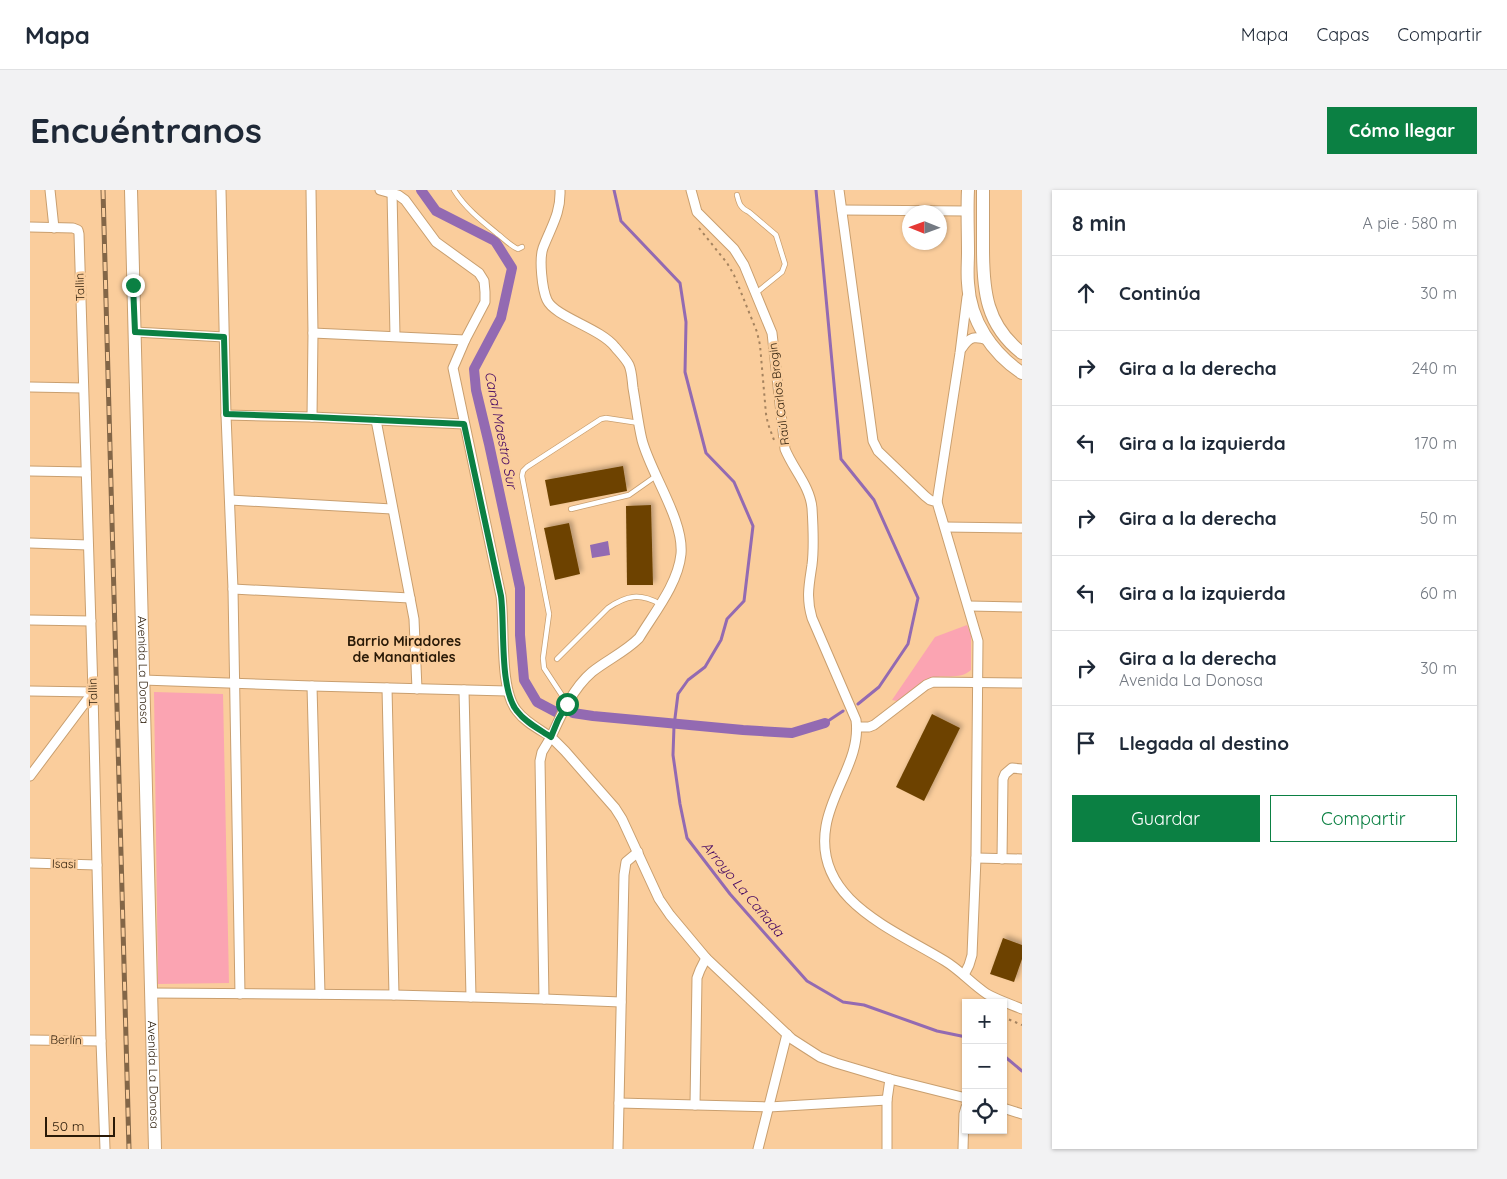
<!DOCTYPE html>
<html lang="es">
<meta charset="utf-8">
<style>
body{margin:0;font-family:Quicksand,sans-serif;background:#f2f2f3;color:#1f2937}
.controls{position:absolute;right:15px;bottom:15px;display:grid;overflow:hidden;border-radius:0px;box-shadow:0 1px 4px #0004}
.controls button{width:45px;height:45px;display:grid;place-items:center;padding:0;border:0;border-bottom:1px solid #e0e1e3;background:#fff;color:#1f2937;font:25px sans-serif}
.compass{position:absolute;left:872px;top:15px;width:45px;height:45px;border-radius:50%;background:#fff;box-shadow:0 1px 4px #0004;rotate:271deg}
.scale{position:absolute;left:15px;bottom:12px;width:70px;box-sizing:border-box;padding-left:5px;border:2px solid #2a1a07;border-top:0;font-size:14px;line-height:18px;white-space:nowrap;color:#2a1a07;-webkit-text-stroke:4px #facd9c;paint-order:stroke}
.stop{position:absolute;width:15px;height:15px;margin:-11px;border:4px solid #0b8043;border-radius:50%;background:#fff}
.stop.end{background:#0b8043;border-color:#fff;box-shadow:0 1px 5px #0008}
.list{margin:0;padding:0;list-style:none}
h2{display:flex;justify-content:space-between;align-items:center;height:65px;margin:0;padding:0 20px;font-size:21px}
h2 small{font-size:16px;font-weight:400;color:#747a83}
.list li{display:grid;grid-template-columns:32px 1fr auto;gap:15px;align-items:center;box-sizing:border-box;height:75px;padding:0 20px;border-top:1px solid #e0e1e3}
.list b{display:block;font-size:19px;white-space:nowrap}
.list p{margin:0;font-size:16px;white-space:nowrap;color:#747a83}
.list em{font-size:16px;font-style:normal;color:#747a83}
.actions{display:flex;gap:10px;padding:15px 20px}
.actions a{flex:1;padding:11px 0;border:1px solid #0b8043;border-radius:0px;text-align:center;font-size:18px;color:#0b8043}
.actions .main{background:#0b8043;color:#fff}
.icon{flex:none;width:28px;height:28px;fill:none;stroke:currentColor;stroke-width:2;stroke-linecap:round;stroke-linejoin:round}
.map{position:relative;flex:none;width:992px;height:959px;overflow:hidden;border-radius:0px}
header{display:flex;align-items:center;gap:30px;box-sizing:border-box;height:70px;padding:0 25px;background:#fff;border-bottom:1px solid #e0e1e3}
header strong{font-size:24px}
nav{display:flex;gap:28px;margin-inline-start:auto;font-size:18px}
.intro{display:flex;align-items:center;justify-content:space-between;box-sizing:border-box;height:120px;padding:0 30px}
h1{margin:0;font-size:35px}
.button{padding:12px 22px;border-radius:0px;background:#0b8043;color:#fff;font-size:18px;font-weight:700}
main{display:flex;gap:30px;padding:0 30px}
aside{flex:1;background:#fff;border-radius:0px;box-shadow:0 1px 4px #0004}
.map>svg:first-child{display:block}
.green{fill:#fba4b2}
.water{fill:#936ab2}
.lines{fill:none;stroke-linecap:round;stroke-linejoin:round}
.stream{stroke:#936ab2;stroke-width:3}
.canal{stroke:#936ab2;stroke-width:10}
.building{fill:#6d4300;filter:url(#shadow)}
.lane-casing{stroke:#c99f6f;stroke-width:6}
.street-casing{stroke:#c99f6f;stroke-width:11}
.secondary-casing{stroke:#c99f6f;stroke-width:14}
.path{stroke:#a5835f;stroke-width:2;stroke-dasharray:2.5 4;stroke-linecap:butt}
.lane{stroke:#fff;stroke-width:4.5}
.street{stroke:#fff;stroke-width:9}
.secondary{stroke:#fff;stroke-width:12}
.rail-casing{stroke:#836647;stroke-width:5}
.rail{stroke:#facd9c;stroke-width:3;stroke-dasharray:9;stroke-linecap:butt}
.route{stroke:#0b8043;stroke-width:6}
.labels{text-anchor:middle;stroke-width:5;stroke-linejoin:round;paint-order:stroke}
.street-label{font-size:12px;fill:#2a1a07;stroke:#facd9c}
.water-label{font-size:14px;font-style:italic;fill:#420461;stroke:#facd9c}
.neighbourhood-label{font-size:14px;font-weight:bold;fill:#2a1a07;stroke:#facd9c}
</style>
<header>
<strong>Mapa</strong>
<nav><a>Mapa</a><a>Capas</a><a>Compartir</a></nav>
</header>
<div class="intro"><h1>Encuéntranos</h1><a class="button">Cómo llegar</a></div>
<main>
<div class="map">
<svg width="992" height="959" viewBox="0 0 992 959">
<defs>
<filter id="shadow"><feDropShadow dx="3" dy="-3" stdDeviation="2.5" flood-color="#0004"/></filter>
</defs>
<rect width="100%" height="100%" fill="#facd9c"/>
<g class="green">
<path d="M937,435L941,445V480C929,491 913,483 900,489C888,495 877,504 867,511L862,510L905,447Z"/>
<path d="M124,502L193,504L199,793L128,794Z"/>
</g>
<path class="water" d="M578,351L580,365L562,368L560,355Z"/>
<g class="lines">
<g class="stream">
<path d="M584,0L591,31L650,93L656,132L655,182L676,263L704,292L723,336L714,411L697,429L691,450L675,477L658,490L648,504L644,536L643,565L650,614L657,648L700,704L777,791L813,812L834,815L907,841L936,847"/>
<path d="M786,0L811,269L844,310L888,408L878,454L849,497L828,514"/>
<path d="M795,533L813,521"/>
<path d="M973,865L992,881"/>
</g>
<g class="canal">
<path d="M391,0L406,21L465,51L482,78L471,128L444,179L446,200L459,254L490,398V445L494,490L507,512L526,522"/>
<path d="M543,523L563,526L713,540L762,543L795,533"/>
</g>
</g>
<g class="building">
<path d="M593,276L597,301L520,316L515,290Z"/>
<path d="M621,315L623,395H597L596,316Z"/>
<path d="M539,333L550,384L525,390L514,338Z"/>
<path d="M902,524L930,538L894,611L866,597Z"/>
<path d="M973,748L992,755V769L984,792L960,784Z"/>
</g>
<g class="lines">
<defs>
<g id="lane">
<path d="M424,0C435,18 453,32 469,45C475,50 481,56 488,59L492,57"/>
<path d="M707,5C709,13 710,18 719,22L746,45L755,74L752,82L726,103"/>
<path d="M541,319L599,305L626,286"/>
<path d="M527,469L578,418C597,405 610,403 630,414"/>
<path d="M537,513L514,478L513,468L519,424L492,286L493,281L497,277L571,229L576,228L609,233"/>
</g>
<g id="street">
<path d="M20,0L24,38"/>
<path d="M191,0L196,225L203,399L210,804"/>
<path d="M281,0L283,143L282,227"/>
<path d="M530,0C531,23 521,37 513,58C509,69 512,99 517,110C525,127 570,138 585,157C590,163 596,169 599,175C602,182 602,190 603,198C606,215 608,233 612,250C621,284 654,330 651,364C648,394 624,423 609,448C595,462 577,470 562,482C543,498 531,525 521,547L535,561L585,618L592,629L629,709L640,725L676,768L762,849L790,867L806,873L860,889L936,908"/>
<path d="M661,0L667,22L704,59L714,75L742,143L755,259C763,279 780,296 782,318C783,334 784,359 782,375C779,395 776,408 782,428L826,530C831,568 802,599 796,636C783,710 863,739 915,771C930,780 942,794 957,804C968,810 980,814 992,819"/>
<path d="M809,0L843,251L848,261L895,306L900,310L907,312L948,451L946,668L942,765L939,775L934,785"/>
<path d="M362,2L365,146"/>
<path d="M812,20L937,21"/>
<path d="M0,37L43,38L48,40L49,44L63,502L71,851L75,959"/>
<path d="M105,142L194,147"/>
<path d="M283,143L435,150"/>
<path d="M932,158C940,146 945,146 958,150"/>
<path d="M0,197L53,198"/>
<path d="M196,225L282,227L434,234"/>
<path d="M346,230L384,429L387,499"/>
<path d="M0,281L56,282"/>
<path d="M200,310L362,319"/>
<path d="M907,312L930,163L937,107"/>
<path d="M915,337L992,338"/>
<path d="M0,353L58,355"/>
<path d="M203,399L380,408"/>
<path d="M939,416L992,417"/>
<path d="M0,430L61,431"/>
<path d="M113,490L282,496L477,501"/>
<path d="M282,496L290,804"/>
<path d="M357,498L364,805"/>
<path d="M434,500L441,807"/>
<path d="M0,501L63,502"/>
<path d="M827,537H839L844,535L896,495L903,492L992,493"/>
<path d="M0,586L63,502"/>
<path d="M946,668L992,669"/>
<path d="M972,669L973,589L975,584L982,578L992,579"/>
<path d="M0,673L67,675"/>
<path d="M121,803L364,805L514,809L510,571L512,562L521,547C509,539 495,532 487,521C469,500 475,436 471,406L423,178L435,150L455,112V102L454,91L449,83L406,52L375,10L368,5L350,0"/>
<path d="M514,809L591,812"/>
<path d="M0,850L71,851"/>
<path d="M589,913L739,917L857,910"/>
<path d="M665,915L667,788L670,780L676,768"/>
<path d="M973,918L992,924"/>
<path d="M588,959L594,685L596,672L608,662"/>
<path d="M728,959L757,844"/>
<path d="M857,959V910L860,889"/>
<path d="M933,959L934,924L936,917"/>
</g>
<g id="secondary">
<path id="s1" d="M101,0L125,959"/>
<path d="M938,0C937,21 938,41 938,62C938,73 937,83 938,93C940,131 962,163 992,183"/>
<path d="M953,0C953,20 953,39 953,58C953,101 956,135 992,163"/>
</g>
</defs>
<use href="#lane" class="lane-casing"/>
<use href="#street" class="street-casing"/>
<use href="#secondary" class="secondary-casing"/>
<g class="path">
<path d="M669,38L697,73L704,85L727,142L730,155L736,224L738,234L744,250"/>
<path d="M973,827L992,835"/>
</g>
<use href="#lane" class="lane"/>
<use href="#street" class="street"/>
<use href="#secondary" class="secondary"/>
<defs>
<path id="rail" d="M73,0L99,959"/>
</defs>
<use href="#rail" class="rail-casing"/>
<use href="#rail" class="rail"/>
</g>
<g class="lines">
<path class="route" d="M103,95L105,142L194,147L196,224L282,227L434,234L471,406C475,436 469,499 487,521C495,532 509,539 521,547L528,530L537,514"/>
</g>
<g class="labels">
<g class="street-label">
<text transform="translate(50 97) rotate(-92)" y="4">Tallin</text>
<text transform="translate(749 204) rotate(-97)" y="4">Raúl Carlos Brogin</text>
<text dy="4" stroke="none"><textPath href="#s1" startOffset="480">Avenida La Donosa</textPath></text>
<text transform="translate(63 502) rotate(-92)" y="4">Tallin</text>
<text transform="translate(34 674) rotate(1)" y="4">Isasi</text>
<text transform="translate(36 850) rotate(1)" y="4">Berlín</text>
<text dy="4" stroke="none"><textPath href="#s1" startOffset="885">Avenida La Donosa</textPath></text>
</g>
<g class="water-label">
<text transform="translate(471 240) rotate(79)" y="5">Canal Maestro Sur</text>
<text transform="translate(713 699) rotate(50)" y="5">Arroyo La Cañada</text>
</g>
<g class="neighbourhood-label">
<text x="374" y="456">Barrio Miradores<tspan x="374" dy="16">de Manantiales</tspan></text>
</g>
</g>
</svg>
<div class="controls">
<button>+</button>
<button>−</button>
<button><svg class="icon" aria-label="locate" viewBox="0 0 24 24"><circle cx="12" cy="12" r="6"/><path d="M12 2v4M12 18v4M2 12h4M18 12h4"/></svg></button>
</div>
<svg class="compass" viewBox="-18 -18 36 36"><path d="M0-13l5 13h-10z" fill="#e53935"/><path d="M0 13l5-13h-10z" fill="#747a83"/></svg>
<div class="scale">50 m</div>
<div class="stop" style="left:537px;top:514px"></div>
<div class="stop end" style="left:103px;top:95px"></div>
</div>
<aside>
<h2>8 min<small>A pie · 580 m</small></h2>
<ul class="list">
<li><svg class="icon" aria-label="ahead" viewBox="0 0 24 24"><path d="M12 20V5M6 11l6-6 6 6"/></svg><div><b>Continúa</b></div><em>30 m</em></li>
<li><svg class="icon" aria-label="right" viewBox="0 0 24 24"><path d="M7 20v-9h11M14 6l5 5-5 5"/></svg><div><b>Gira a la derecha</b></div><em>240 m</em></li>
<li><svg class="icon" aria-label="left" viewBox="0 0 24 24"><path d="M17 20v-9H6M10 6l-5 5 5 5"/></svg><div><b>Gira a la izquierda</b></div><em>170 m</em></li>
<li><svg class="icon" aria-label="right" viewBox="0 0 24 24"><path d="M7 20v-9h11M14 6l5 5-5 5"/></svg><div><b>Gira a la derecha</b></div><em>50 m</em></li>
<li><svg class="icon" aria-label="left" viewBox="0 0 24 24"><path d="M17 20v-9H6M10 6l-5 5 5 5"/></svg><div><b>Gira a la izquierda</b></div><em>60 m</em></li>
<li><svg class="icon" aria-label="right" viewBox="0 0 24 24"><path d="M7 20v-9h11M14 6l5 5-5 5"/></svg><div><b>Gira a la derecha</b><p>Avenida La Donosa</p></div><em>30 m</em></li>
<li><svg class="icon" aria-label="arrive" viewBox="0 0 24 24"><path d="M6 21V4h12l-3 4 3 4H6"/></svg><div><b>Llegada al destino</b></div></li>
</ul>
<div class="actions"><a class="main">Guardar</a><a>Compartir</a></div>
</aside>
</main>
